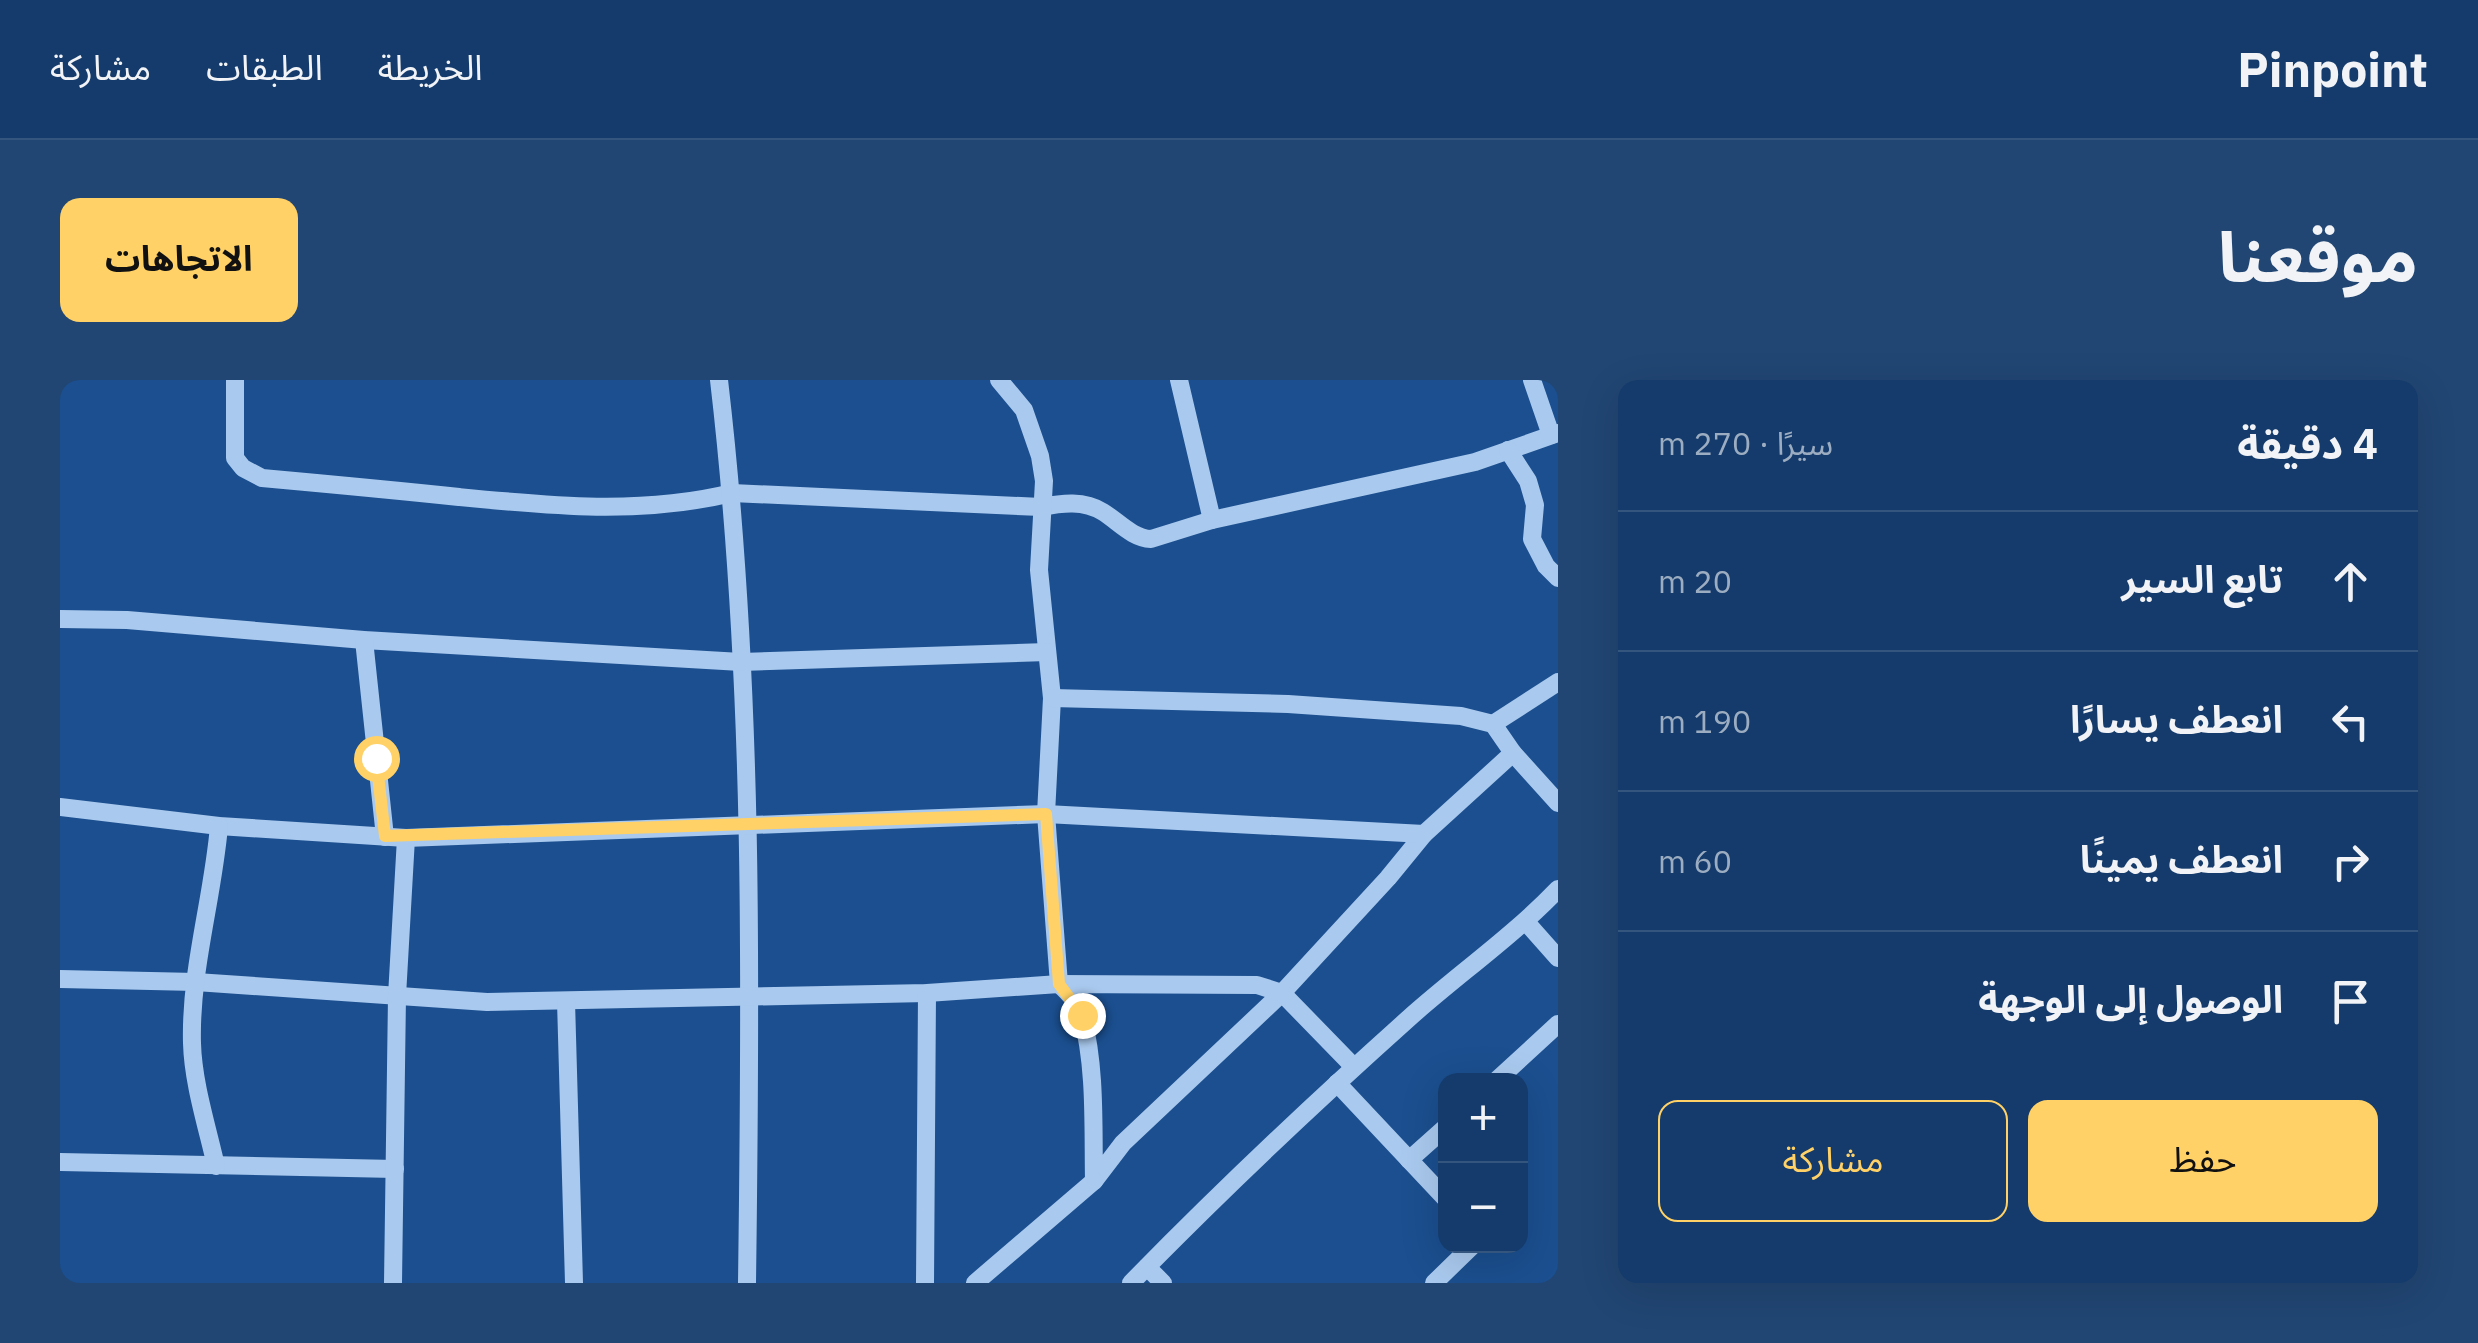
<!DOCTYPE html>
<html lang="ar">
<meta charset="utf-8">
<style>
body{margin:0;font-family:"IBM Plex Sans","Noto Sans Arabic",sans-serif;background:#214673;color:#f1f3f6;direction:rtl}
.controls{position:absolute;right:30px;bottom:30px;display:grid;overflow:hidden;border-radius:20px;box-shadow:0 10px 40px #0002}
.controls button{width:90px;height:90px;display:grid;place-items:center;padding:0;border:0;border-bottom:2px solid #33557e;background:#143b6b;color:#f1f3f6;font:50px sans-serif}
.stop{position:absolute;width:30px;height:30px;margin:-22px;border:8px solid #ffd166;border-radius:50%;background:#fff}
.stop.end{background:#ffd166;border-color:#fff;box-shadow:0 2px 10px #0008}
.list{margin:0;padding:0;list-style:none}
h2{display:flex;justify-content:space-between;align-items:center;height:130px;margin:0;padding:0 40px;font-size:42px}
h2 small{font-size:32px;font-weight:400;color:#9dadc1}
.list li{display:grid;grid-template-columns:65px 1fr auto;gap:30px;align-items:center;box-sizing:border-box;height:140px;padding:0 40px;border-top:2px solid #33557e}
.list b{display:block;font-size:38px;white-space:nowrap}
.list em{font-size:32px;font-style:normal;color:#9dadc1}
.actions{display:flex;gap:20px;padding:30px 40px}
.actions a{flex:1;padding:22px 0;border:2px solid #ffd166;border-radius:20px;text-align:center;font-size:35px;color:#ffd166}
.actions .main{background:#ffd166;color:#111}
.icon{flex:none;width:55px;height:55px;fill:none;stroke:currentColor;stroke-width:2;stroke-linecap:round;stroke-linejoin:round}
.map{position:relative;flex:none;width:1498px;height:903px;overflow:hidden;direction:ltr;border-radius:20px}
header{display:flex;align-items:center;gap:60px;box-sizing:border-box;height:140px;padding:0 50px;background:#143b6b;border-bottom:2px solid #33557e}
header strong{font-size:48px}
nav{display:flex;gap:55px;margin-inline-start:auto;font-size:35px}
.intro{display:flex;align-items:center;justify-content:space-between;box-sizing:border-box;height:240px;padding:0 60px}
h1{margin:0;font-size:70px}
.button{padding:25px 45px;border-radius:20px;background:#ffd166;color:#111;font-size:35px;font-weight:700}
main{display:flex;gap:60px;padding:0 60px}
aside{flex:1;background:#143b6b;border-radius:20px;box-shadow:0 10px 40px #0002}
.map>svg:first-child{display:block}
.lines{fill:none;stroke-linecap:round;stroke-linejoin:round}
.minor{stroke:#a9c9ee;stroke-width:18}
.route{stroke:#ffd166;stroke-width:12}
</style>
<header>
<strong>Pinpoint</strong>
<nav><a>الخريطة</a><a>الطبقات</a><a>مشاركة</a></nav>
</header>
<div class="intro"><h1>موقعنا</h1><a class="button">الاتجاهات</a></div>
<main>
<aside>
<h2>4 دقيقة<small>سيرًا · 270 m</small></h2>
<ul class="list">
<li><svg class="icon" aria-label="ahead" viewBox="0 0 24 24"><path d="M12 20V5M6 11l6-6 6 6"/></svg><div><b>تابع السير</b></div><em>20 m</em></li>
<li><svg class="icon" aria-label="left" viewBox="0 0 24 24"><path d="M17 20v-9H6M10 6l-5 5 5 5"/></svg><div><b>انعطف يسارًا</b></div><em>190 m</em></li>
<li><svg class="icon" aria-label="right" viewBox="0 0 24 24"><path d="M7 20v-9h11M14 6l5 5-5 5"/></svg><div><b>انعطف يمينًا</b></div><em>60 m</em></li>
<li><svg class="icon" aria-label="arrive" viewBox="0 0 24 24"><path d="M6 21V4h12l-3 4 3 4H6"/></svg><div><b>الوصول إلى الوجهة</b></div></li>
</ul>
<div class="actions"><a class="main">حفظ</a><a>مشاركة</a></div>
</aside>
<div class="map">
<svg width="1498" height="903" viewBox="0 0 1498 903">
<rect width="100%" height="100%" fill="#1b4f8f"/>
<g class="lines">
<g class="minor">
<path d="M175,0V78L183,88L202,98C268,104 333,110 399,117C491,126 582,135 672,113L981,127C1002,123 1024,120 1043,132C1059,142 1072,158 1091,159L1152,140L1415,82L1498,53"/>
<path d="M659,0C694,299 691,602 687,903"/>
<path d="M939,0L964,30L980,76L984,101L979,190L992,318L986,434L999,604C1009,613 1019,623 1022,636C1036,686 1033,749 1034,801L1063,763L1222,613L1328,498L1364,454L1453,373"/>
<path d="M1119,0L1152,140"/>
<path d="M1472,0L1491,55"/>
<path d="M1448,70L1468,101L1475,125L1472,159L1486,186L1498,198"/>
<path d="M0,239L67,240L304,260L681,282L987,272"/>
<path d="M304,260L325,457"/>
<path d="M992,318L1228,324L1401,336L1433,344L1453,373L1498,423"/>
<path d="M1433,344L1498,302"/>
<path d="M0,427L159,446L346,458L986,434L1364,454"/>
<path d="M1466,542L1498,578"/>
<path d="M0,599L136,602L427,622L867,613L999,604L1197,605L1222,613L1294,687"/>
<path d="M506,621L514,903"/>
<path d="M1436,701L1498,644"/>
<path d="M1277,703L1386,819"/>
<path d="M1349,780L1386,747"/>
<path d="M0,782L335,789"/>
<path d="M156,786C147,746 133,703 132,663C130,590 153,518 159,446"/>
<path d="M1087,887L1103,903"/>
<path d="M333,903L337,616L346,458"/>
<path d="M865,903L867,613"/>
<path d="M915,903L1034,801"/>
<path d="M1071,903C1160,812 1253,724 1348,639C1397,595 1452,557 1498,509"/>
<path d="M1374,903L1412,866"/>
</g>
</g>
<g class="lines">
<path class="route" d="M316,378L325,456L986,434L999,604L1022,635"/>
</g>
</svg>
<div class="controls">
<button>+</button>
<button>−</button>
</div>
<div class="stop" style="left:316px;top:378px"></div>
<div class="stop end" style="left:1022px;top:635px"></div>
</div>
</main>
